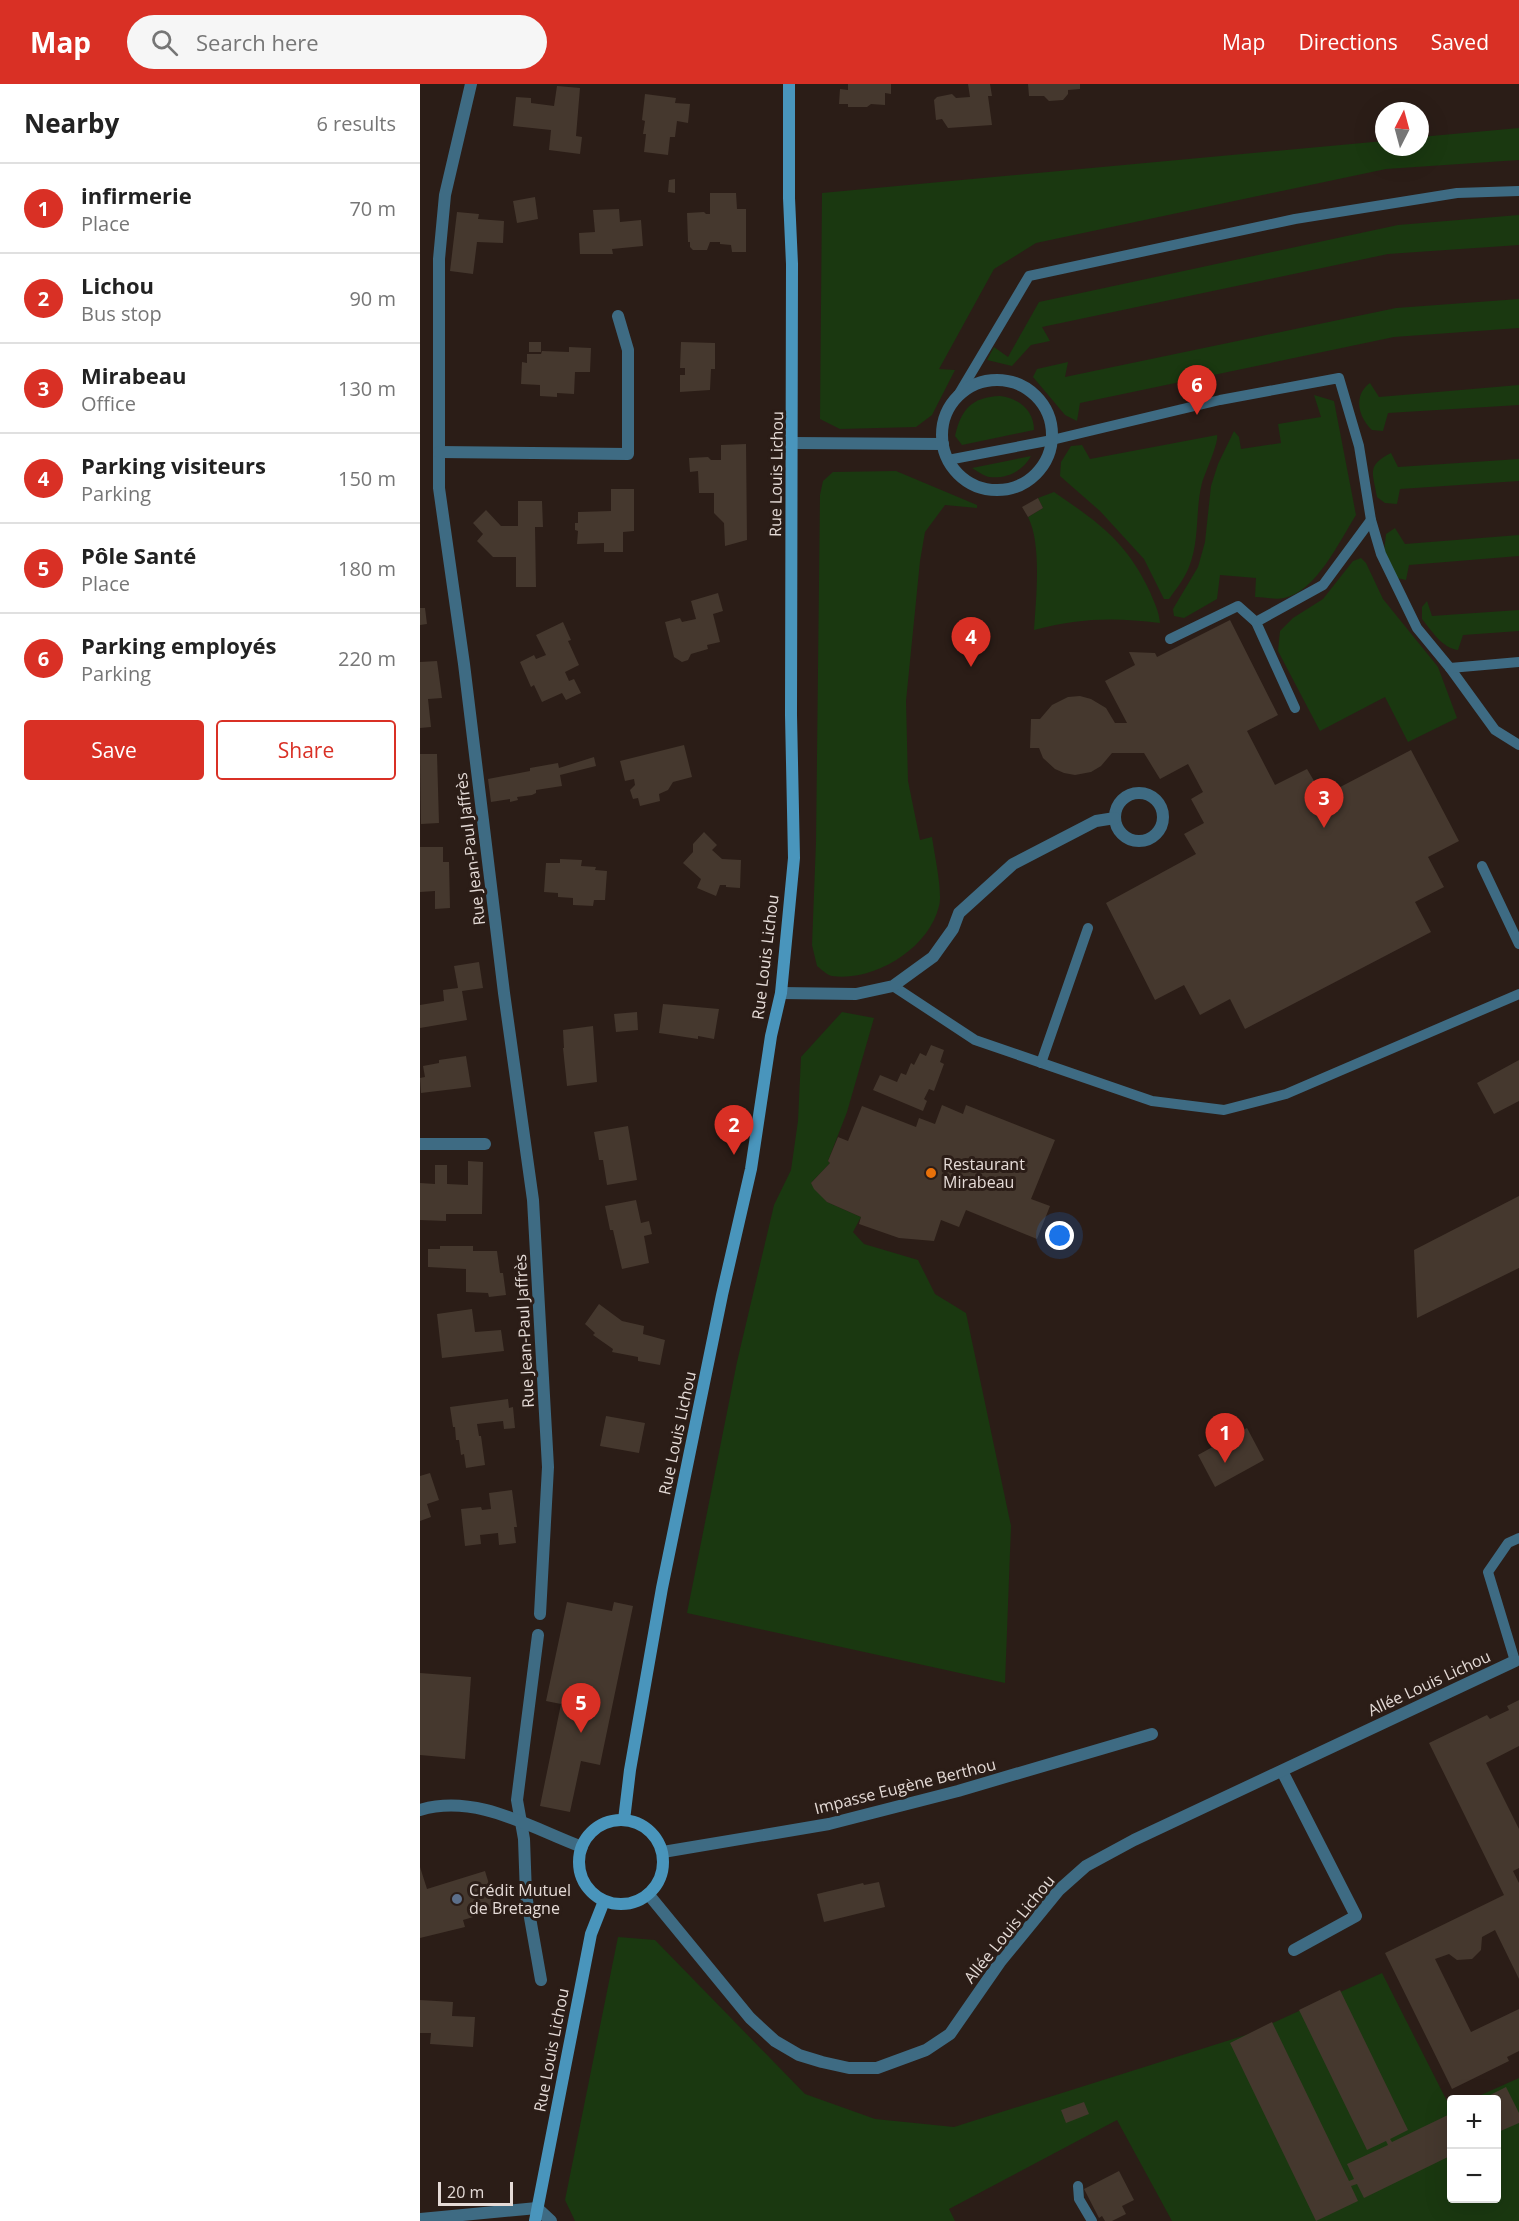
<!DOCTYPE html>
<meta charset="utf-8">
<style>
body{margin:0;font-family:"Open Sans",sans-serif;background:#f6f6f6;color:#222}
.controls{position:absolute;right:18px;bottom:18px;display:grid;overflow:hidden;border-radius:6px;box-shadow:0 6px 24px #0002}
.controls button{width:54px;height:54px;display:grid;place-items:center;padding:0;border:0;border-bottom:2px solid #e0e0e0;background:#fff;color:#222;font:30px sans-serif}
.compass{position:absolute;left:955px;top:18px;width:54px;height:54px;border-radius:50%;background:#fff;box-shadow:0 6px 24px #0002;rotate:6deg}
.scale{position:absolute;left:18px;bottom:15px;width:75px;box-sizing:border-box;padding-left:6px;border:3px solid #e5dbd7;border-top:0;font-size:16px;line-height:21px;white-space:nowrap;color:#e5dbd7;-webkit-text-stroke:4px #2b1d17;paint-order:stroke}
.you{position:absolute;left:640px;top:1152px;width:21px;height:21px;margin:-15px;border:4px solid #fff;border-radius:50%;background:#1a73e8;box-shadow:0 0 0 9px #1a73e833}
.badge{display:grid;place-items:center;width:39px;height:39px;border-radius:50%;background:#d93025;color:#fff;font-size:20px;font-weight:700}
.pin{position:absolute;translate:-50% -50px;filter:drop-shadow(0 2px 3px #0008)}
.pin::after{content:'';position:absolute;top:32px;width:21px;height:18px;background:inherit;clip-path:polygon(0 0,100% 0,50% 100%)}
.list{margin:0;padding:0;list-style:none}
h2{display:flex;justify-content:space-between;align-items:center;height:78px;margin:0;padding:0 24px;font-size:26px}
h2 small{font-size:20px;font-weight:400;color:#767676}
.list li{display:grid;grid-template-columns:39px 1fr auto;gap:18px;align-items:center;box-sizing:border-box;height:90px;padding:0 24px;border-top:2px solid #e0e0e0}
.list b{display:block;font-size:22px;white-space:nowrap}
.list p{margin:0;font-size:20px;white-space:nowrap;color:#767676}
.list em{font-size:20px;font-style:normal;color:#767676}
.actions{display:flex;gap:12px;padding:18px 24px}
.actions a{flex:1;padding:14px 0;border:2px solid #d93025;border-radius:6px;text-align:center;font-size:21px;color:#d93025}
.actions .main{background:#d93025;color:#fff}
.icon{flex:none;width:33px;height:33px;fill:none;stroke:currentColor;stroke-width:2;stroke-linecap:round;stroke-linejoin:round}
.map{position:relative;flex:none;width:1099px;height:2137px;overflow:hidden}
header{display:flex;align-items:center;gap:36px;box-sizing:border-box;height:84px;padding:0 30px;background:#d93025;color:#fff}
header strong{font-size:28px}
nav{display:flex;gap:33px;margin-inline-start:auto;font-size:21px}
.search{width:420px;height:54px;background:#f6f6f6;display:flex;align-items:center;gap:15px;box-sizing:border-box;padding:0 21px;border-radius:33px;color:#767676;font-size:22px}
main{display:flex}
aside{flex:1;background:#fff}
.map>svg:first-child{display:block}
.green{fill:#1a3810}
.building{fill:#45382e}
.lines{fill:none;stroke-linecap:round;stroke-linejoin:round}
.service{stroke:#3e6b83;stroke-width:10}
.minor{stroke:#3e6b83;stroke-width:12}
.secondary{stroke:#4995bc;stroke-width:12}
.food-dot{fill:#e8710a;stroke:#2b1d17;stroke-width:2}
.service-dot{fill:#5c6f8a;stroke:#2b1d17;stroke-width:2}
.labels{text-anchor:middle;stroke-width:6;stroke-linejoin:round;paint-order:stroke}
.street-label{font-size:16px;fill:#e5dbd7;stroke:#2b1d17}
.poi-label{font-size:16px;fill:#e5dbd7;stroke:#2b1d17;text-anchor:start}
</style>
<header>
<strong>Map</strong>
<div class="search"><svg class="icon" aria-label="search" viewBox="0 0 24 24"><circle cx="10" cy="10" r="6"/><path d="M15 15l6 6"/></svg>Search here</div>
<nav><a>Map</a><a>Directions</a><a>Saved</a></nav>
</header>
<main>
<aside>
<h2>Nearby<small>6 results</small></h2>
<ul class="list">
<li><span class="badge">1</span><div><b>infirmerie</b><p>Place</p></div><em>70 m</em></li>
<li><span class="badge">2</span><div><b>Lichou</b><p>Bus stop</p></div><em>90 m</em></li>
<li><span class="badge">3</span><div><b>Mirabeau</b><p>Office</p></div><em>130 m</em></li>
<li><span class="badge">4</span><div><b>Parking visiteurs</b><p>Parking</p></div><em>150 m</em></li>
<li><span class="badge">5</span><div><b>Pôle Santé</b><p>Place</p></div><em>180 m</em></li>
<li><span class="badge">6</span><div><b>Parking employés</b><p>Parking</p></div><em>220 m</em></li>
</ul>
<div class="actions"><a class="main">Save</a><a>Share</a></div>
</aside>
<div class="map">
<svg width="1099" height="2137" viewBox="0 0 1099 2137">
<rect width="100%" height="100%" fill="#2b1d17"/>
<g class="green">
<path d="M1099,44V76L966,85L616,159L574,185L519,285L535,286L512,331L496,343L420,345L400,335L402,109L964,57V63H1000V53Z"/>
<path d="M1099,131V161L968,170L622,243L630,257L611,261L592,282L567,276L574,263L588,273L619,218L978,141Z"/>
<path d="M1099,215V244L974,253L660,319L657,337L645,331L613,293L617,285L648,278L645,293L976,224Z"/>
<path d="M950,299L959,313L1099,301V321L968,329L963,347L952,346C938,333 933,311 950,299Z"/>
<path d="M894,311L914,317L936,431C920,456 896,508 864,514C855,516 844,513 835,513L836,494L800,491L797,515L764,534L754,532L753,525L778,483L785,458L791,402L798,380L814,347L819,353L821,365L861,359L858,340L901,333Z"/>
<path d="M580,312C598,314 614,326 614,346L542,361L535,352C541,325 552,313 580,312Z"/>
<path d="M797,351C799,358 785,389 782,399C775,426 780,456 769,483C765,494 756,505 749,515H744L724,475L680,427L640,392L641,378L651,362L662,361L670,375Z"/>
<path d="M971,369L978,383L1099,375V397L980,405L977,420L965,419L957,413C953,388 946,382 971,369Z"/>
<path d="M611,372C603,387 587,395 569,393C564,392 557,387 552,384Z"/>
<path d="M476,387L557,421V424L525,421L505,448L500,477L486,617L488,697L500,756L512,753C514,769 523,808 519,822C509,864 455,898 412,892C407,891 401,885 397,882L392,861L396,758L400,411L403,397L413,388Z"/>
<path d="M634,408C678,438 707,458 730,508C734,518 739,527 740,539C694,533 659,534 614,546C616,515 622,460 608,433L623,424L618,414Z"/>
<path d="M975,444L985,460L1099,451V472L989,481L986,496L977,494L964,467L966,450Z"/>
<path d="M941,474L946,479L963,515L1018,583L1037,634L988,658L965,613L900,647L858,567L860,547L873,534L903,515L933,477Z"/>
<path d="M1007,517L1012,532L1099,526V547L1043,551L1038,566C1022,564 1012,547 1002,535V523Z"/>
<path d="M422,928L454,934L427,1028L408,1077L410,1079L391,1099L407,1118L441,1133L433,1148L444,1160L498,1176L515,1210L546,1229L591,1442L585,1599L267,1529L317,1278L354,1121L371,1086L378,1037L381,973Z"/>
<path d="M198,1853L235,1856L385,2010L455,2035L534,2043L829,1950L962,1889L1031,2025L1032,2114H1076V2016L1052,2015L1099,1994V2137H752L697,2036L529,2125L535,2137H155L145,2116Z"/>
</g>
<g class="building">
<path d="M428,0H471V10L465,9V21L451,20L447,23H428V20H419L420,5L428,6Z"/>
<path d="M548,0H570L572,12H568L572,41L528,44L522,35L516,36L514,16L517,13L532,10L536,14L550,13Z"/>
<path d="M608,0H660V5L648,6V10L643,16L629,17L624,12H609Z"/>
<path d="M137,2L160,4L156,52L162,53L160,70L129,66L131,46L93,42L96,13L111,14V19L134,22Z"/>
<path d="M225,10L256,14L255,19L270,20L268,39L257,37L255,53H250L248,71L224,68L226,50H223L225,37L222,36Z"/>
<path d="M255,95V109L248,108L249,96Z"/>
<path d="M290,109H316L317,125H326V168H312L311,161L300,160V158H290L287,166H273L270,163V158H268L267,129L284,128L286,130H290Z"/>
<path d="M115,113L118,135L97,139L93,117Z"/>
<path d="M199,125L200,138L221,136L223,162L192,165L193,170H160L159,149L175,148L173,126Z"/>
<path d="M37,128L59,130L58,135L84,137L83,159L57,158L53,190L30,187Z"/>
<rect x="109" y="258" width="12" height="10"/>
<path d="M261,258L295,259V285H291L290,306L260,308V291H265V284H260Z"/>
<path d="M149,263L171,264L170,288H155L154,310L137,309V313L120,312V301L101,300L102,278L107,279V270H121L122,267L149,268Z"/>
<path d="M326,360L327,456L305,462L304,439L294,429V409H279L278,387L270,388L269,374L288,373L291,376H301V361Z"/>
<path d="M191,405H214V447L203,448V468H184V459L157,460L158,447L155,446V439H158V428L191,427Z"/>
<path d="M618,414L623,424L608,433L602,423Z"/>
<path d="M98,417H122L123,443H115L116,503H96V473H73L57,457L63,450L53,439L66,426L81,442H98Z"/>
<path d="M298,509L303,527L293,530L300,558L287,561L288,565L271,570L268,576L262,578L254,573L245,538L260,534L262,538L276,535L271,517Z"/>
<path d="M0,524H5L7,540L0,541Z"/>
<path d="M810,536L858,631L827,647L855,701L887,685L903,712L991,666L1039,757L1008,773L1024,803L995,818L1011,848L825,945L810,915L780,931L764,901L735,916L686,819L776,770L764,750L784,739L771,715L783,708L768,680L740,695L724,669H692L681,682L671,688L655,691L644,689L635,685L623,674L619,664H610L611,635H620L632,621L648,613L660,612L671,615L686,624L695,639H707L685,597L715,581L709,568L735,569L737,573Z"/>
<path d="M143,538L151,556L148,557L159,581L145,588L149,597L154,595L161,609L146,616L142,609L122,618L114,601L111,603L100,578L114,571L116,575L126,571L116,551Z"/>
<path d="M17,577L22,614L8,615L11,643L0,644V578Z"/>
<path d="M264,661L272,693L253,698L248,706L239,710L240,717L220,722L218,714L213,715L210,706L215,701L214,695L205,697L200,677Z"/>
<path d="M0,670H17L19,739L1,740Z"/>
<path d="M174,673L176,682L140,691L142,702L116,706V709L112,711L97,713L98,716L90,718V715L71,718L68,695L110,687V684L138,679L139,684Z"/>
<path d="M284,748L297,761L292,766L302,775L321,776L320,804L306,803V801H300L296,812L277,804L281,795L263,779L273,768V760Z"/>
<path d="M0,763H23V778H29L30,824L15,825V807L0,808Z"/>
<path d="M140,775L162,776L161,782L176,783L175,786L187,787L185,816H174L173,822L153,821V814L138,813V809L124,808L126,779H140Z"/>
<path d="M59,878L63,904L42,907L47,936L0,944V921L24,917L23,906L38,904L34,882Z"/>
<path d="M243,920L299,925L294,955L278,952V955L239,949Z"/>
<path d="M217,928L218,946L196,948L194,930Z"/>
<path d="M173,942L177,998L147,1002L143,964H144L143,946Z"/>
<path d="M511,961L524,966L520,978L524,980L514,1007L509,1005L504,1015L507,1017L503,1027L453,1006L460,991L477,998L481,989L486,991L491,979L494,981L500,969L506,972Z"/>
<path d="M46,972L51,1003L1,1009L0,994L5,993L3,982L19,979V976Z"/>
<path d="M1099,976V1017L1074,1030L1057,999Z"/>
<path d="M522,1021L543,1030L546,1021L635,1056L611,1115L630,1122L617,1155L546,1126L539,1143L521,1136L514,1157L479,1154L439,1140L441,1133L407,1118L394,1105L391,1099L410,1079L408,1077L418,1053L428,1057L442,1022L496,1043L499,1034L515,1040Z"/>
<path d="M208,1042L217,1096L187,1101L183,1076H179L174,1048Z"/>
<path d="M48,1077L63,1078L62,1130H26V1137L0,1136V1099L15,1100V1081H27V1100L48,1101Z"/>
<path d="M1099,1112V1184L997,1234L994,1166Z"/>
<path d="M216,1116L221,1139L229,1137L232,1150L224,1152L229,1179L202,1185L193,1146H190L185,1122Z"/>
<path d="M20,1162H53V1167H77L80,1189H83L86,1211L69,1213L68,1209L46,1208V1185L8,1183V1165H20Z"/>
<path d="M179,1220L202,1237L224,1242L223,1250L245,1256L240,1281L218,1277V1273L192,1268L193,1265L173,1251L175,1249L165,1240Z"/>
<path d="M52,1225L55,1248L81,1246L84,1267L22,1274L17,1230Z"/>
<path d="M88,1315L89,1324L93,1323L95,1344L84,1345L83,1337L57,1340L59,1352H61L65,1381L46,1384L44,1370L41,1371L39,1356H36L35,1343H33L30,1323Z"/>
<path d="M186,1332L225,1339L219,1369L180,1362Z"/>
<path d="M827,1344L844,1376L795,1403L778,1371Z"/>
<path d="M10,1389L19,1416L7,1420L11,1433L0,1437V1392Z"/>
<path d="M92,1406L97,1443H94L96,1459L79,1461L78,1449L60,1451L61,1460L45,1462L41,1425L61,1423L62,1426L71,1425L69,1409Z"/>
<path d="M147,1518L192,1527L194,1518L213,1522L180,1681L161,1677L150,1728L120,1722L141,1620L126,1617Z"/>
<path d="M0,1589L51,1593L45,1675L0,1671Z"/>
<path d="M1099,1616V1662L1066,1679L1099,1745V1784L1093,1787L1099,1799V1895L1075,1846L1062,1853L1061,1866L1052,1875L1037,1876L1029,1870L1015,1875L1051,1948L1099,1925V1967L1087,1973L1089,1977L1032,2005L965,1869L1084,1811L1009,1659L1067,1631L1070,1635L1089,1626L1087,1622Z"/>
<path d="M0,1783L7,1805L65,1787L77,1826L43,1836L45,1843L0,1854Z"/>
<path d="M459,1798L465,1823L404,1838L397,1810L443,1799L444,1801Z"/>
<path d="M920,1906L988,2046L970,2055L972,2058L1032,2029V2071L944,2114L937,2100L931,2102L938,2117L896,2137L810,1959L852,1938L929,2097L934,2095L927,2080L968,2061L966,2057L947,2066L879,1926Z"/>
<path d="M0,1916L33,1918L32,1932L55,1933L53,1963L10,1960L11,1949H0Z"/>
<path d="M1086,2003L1099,2029V2039L1076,2049V2016H1060Z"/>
<path d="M664,2018L669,2030L646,2039L641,2026Z"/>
<path d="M699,2087L714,2116L702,2122L706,2130L692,2137H685L682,2132L679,2134L664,2105Z"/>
</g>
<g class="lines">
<g class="service">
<path d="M537,313L609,192L875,135L1037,109L1099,107"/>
<path d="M528,376L632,356L800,316L919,294L939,362L951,436L961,470L997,544L1030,584L1075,646L1099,661"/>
<path d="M750,555L818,522L836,538"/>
<path d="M1030,584L1099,578"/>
<path d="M875,624L836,538L903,501L951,436"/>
<path d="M1062,782L1099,860"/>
<path d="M473,902L555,956L732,1017L804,1026L866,1010L1099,910"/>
<path d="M621,979L668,844"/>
<path d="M1095,1577L1068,1488L1088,1459L1099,1454"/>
<path d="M658,2102L659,2115L672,2137"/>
</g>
<g class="minor">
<path d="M51,0L25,111L19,175V404L44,580L84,909L113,1116L128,1383L120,1530"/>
<circle cx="577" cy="351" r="55"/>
<path d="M373,359L523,360"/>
<path d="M19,368L208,370V266L198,232"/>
<circle cx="719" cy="733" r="24"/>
<path d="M361,909L436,910L473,902L513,873L533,845L539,829L593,780L676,737L695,734"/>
<path d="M0,1060H65"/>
<path d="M118,1551L97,1716L104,1755L106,1811L121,1896"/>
<path d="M862,1687L936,1832L874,1866"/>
<path d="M0,1726C56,1709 111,1744 162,1763"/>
<path d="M243,1768L409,1740L538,1707L732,1650"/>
<path d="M229,1811L330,1934L355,1957L379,1971L402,1978L429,1984H457L506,1966L530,1950L580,1878L639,1806L666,1782L714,1756L1095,1577"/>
<path d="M0,2135L117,2124L131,2137"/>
</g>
<g class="secondary">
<circle cx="201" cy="1778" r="42"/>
<path d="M204,1736L210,1686L242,1504L302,1211L331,1085L351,952L361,909L374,774L371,631L372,180L369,114V0"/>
<path d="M115,2137L171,1850L184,1817"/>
</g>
</g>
<circle class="food-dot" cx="511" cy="1089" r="6"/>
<circle class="service-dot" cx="37" cy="1815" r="6"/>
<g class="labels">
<g class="street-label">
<text transform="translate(356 390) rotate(-89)" y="6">Rue Louis Lichou</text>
<text transform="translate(50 765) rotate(-97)" y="6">Rue Jean-Paul Jaffrès</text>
<text transform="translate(345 873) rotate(-83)" y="6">Rue Louis Lichou</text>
<text transform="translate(104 1247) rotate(-93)" y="6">Rue Jean-Paul Jaffrès</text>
<text transform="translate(257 1349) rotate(-78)" y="6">Rue Louis Lichou</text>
<text transform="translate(1009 1599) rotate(-25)" y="6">Allée Louis Lichou</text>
<text transform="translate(485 1702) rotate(-14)" y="6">Impasse Eugène Berthou</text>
<text transform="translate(589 1845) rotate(-51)" y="6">Allée Louis Lichou</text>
<text transform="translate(131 1966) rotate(-79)" y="6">Rue Louis Lichou</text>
</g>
<g class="poi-label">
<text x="523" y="1086">Restaurant<tspan x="523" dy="18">Mirabeau</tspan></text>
<text x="49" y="1812">Crédit Mutuel<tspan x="49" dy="18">de Bretagne</tspan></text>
</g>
</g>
</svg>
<div class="controls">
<button>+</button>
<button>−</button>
</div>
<svg class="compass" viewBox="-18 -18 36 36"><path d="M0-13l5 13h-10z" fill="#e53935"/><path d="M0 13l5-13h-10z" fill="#767676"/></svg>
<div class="scale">20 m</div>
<div class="you"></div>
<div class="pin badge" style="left:805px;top:1379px">1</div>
<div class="pin badge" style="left:314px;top:1071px">2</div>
<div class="pin badge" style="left:904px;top:744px">3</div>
<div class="pin badge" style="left:551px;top:583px">4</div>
<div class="pin badge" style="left:161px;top:1649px">5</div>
<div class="pin badge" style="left:777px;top:331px">6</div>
</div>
</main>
